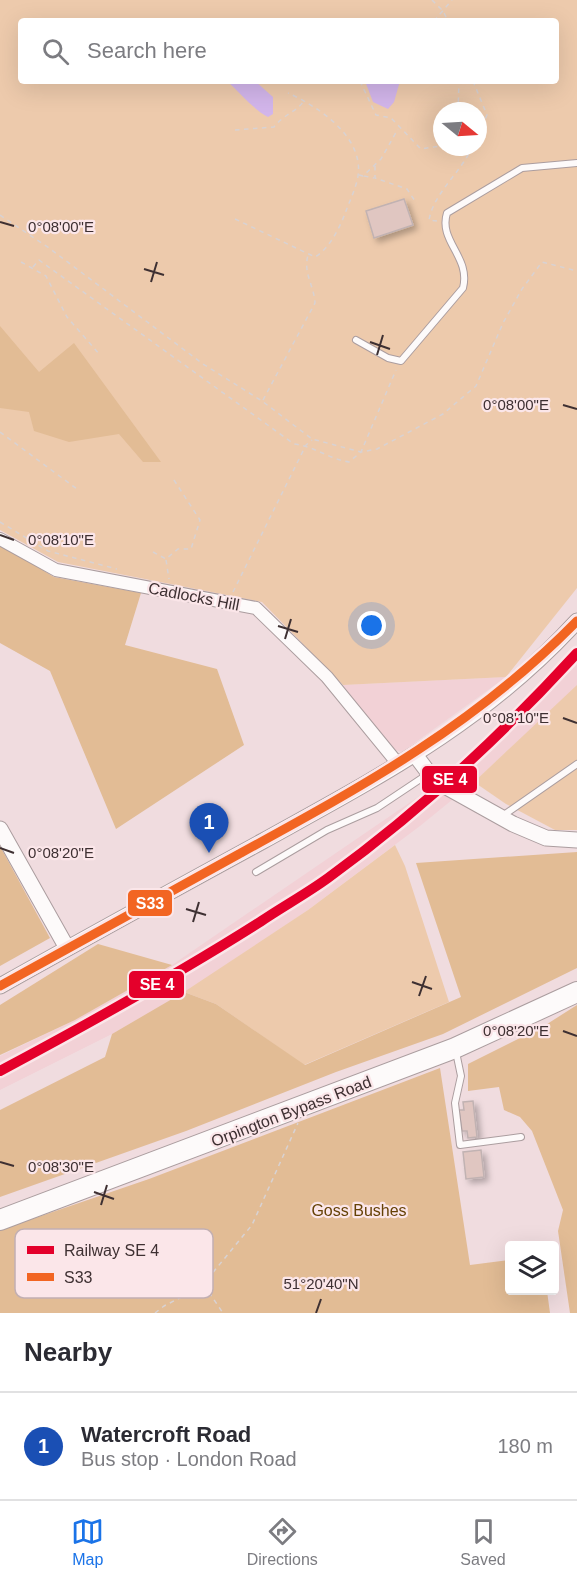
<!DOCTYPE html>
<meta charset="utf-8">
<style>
body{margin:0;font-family:Arial,sans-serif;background:#f2f2f3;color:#2b2b33}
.controls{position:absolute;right:18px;bottom:18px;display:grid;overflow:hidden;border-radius:6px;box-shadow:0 6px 24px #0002}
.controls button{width:54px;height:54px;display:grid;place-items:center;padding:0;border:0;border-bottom:2px solid #e1e1e2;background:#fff;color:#2b2b33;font:30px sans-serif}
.compass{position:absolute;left:433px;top:102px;width:54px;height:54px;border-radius:50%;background:#fff;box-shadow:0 6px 24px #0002;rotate:108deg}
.you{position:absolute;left:372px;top:626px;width:21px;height:21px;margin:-15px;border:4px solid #fff;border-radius:50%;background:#1a73e8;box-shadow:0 0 0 9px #1a73e833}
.badge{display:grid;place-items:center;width:39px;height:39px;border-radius:50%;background:#1a73e8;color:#fff;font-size:20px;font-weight:700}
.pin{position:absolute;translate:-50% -50px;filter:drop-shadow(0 2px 3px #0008)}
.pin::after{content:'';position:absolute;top:32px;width:21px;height:18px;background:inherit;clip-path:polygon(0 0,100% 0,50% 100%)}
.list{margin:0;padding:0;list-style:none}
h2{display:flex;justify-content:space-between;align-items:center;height:78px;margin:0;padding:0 24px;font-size:26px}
h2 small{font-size:20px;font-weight:400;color:#7c7c81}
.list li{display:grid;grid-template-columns:39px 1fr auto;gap:18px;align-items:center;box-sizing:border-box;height:108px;padding:0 24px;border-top:2px solid #e1e1e2}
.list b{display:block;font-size:22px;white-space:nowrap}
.list p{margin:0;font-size:20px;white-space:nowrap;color:#7c7c81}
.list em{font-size:20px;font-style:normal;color:#7c7c81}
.icon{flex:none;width:33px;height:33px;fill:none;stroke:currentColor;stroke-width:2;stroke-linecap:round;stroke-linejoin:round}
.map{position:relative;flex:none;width:577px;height:1313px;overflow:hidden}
.search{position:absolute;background:#fff;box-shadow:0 6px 24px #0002;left:18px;right:18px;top:18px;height:66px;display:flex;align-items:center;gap:15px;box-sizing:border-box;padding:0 21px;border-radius:6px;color:#7c7c81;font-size:22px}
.sheet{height:186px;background:#fff}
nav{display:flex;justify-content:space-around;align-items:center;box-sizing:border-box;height:84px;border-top:2px solid #e1e1e2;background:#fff;font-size:16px;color:#7c7c81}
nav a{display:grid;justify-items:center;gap:3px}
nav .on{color:#1a73e8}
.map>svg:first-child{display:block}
.built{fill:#f2d1d6}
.green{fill:#edcaac;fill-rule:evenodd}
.forest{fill:#e2bc95}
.water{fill:#d2b5ea}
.building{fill:#e0c6c1;stroke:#c1b2b2;stroke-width:1.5;filter:url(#shadow)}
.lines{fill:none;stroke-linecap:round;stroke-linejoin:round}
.service-casing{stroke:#ab9d9f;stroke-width:8}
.minor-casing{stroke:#ab9d9f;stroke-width:14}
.tertiary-casing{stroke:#ab9d9f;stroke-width:17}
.primary-casing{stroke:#ab9d9f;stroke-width:22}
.path{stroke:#d8d2d3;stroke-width:1.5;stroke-dasharray:4.5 4.5;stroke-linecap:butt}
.service{stroke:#fdfafa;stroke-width:6}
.minor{stroke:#fdfafa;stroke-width:12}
.tertiary{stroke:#fdfafa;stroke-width:15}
.primary{stroke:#fdfafa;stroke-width:20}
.bus-1-casing{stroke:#fbe6e9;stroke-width:14}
.bus-1{stroke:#f26522;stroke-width:9}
.rail-1-casing{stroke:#fbe6e9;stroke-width:15}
.rail-1{stroke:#e4002b;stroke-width:10}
.ticks{fill:none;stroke:#3e3032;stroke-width:2}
.labels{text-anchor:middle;stroke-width:4.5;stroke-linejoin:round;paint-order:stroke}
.street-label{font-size:16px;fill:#3e3032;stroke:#fbe6e9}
.park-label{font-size:16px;fill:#654105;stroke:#fbe6e9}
.key{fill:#fbe6e9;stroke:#c2afb2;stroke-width:1.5}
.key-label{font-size:16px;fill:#3e3032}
.ticks-label{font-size:15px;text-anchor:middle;fill:#3e3032;stroke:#fbe6e9;stroke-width:4.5;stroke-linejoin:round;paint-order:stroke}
.line-badge{stroke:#fbe6e9;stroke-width:2}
.badge-label{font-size:16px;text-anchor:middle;font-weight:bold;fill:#fff}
</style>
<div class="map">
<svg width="577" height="1313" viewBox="0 0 577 1313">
<defs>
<filter id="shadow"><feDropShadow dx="4" dy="4" stdDeviation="3" flood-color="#0004"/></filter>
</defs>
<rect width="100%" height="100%" fill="#f0dcdf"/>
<g class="built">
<path d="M577,645V685L571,692L474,782L420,826L308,910L190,989L112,1034L0,1090V1056L75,1020L172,965L415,799L452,770Z"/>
<path d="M506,677L402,752L388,748L343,685Z"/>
</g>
<g class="green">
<path d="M0,0H577V588L506,677L343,685L262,602L58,562L0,530ZM21,21H556V81H21ZM442,111H478V147H442Z"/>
<path d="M577,685V830H555L506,804L474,782Z"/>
<path d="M395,845L405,866L449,1002L304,1065L216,1004L184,992L308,910Z"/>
</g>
<g class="forest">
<path d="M0,326L39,372L74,343L161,462H143L119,434L69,442L34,431L29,412L0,408Z"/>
<path d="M0,544L54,577L141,593L125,645L217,669L244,745L116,829L50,671L0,643Z"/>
<path d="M0,846L50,938L0,966Z"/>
<path d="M577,852V968L443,1034L336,1072L186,1131L0,1197V1110L105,1057L112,1034L184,992L216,1004L305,1065L461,997L416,863Z"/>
<path d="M98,944L172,965L75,1020L0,1055V1005Z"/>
<path d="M577,1005V1313H570L558,1231L563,1210L532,1131L520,1117L504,1110L499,1087L468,1091V1064L544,1026Z"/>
<path d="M440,1068L470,1265L509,1260L510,1290L547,1291L550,1313H0V1230L149,1179Z"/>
</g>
<g class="water">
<path d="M227,81H255L273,97V114L268,117C253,109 240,93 227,81Z"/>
<path d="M365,81H400L394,102L388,109L373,102Z"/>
</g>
<g class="building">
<path d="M404,199L413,225L374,238L366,211Z"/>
<path d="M473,1101L477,1137L468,1138L467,1131H462L459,1110H464L463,1102Z"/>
<path d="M481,1150L484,1177L466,1179L463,1152Z"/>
</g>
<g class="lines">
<defs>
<g id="service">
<path d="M356,340L388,358L401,361L463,288C471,257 438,241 447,213L522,168L577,163"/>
<path d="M501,817L577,764"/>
<path d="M256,872L327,830L377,808L428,774"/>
<path d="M456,1052L461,1076L455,1103L460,1145L521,1137"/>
</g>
<path id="minor" d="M0,539L56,570L256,608L327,677L399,765"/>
<g id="tertiary">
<path d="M416,756L434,780L513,824L546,838L577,840"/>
<path d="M0,829L67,948"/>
<path d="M0,986C87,937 175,889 263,841C380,776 485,722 577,621"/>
</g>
<path id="primary" d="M0,1220L455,1048L577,992"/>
</defs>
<use href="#service" class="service-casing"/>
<use href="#minor" class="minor-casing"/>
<use href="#tertiary" class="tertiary-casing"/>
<use href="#primary" class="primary-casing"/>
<g class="path">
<path d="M432,0L443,11L448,21"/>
<path d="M434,21L452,0"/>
<path d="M360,81L376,115L391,118L421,149L440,146L442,143"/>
<path d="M473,81L487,115L478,134"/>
<path d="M458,111L459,81"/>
<path d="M235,130L274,127C283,115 296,112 303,102"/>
<path d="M375,166V178L407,189L415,201"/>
<path d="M359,175L363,176L381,159L398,129"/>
<path d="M364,176L374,178"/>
<path d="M0,215L49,248L203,364L262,401L312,439L361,452L377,449L443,414L476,386L503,323L522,289L542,262L577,271"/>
<path d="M235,219L315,257C330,248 340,227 346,211C350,200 356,188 358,176C364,137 319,107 288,93"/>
<path d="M437,221L429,220C434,192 461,173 472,147"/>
<path d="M21,262L46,276L67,317L100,355"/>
<path d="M33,267L39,260L294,444C314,446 329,459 349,462L361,452L396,370"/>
<path d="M263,400L315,303C314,285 303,274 308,255"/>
<path d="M0,432L77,489"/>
<path d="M0,522L48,551L117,569"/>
<path d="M153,552L166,559L178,549H191L200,520L172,477"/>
<path d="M166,560L169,579"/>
<path d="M233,592L306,445L312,440"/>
<path d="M204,1285L223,1313"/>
<path d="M155,1313L164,1306L201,1287L252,1225L298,1123"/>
</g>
<use href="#service" class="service"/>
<use href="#minor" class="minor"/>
<use href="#tertiary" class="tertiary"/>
<use href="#primary" class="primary"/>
<defs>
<path id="bus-1" d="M0,986C79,942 159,898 239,854C365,785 475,725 577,621"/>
</defs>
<use href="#bus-1" class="bus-1-casing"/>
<use href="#bus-1" class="bus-1"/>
<defs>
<path id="rail-1" d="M0,1071C88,1024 175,976 260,922C282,907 306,894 328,878C419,812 501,736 577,653"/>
</defs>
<use href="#rail-1" class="rail-1-casing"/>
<use href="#rail-1" class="rail-1"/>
</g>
<path class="ticks" d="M0,222L14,226M144,269L164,275M151,282L157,262M370,342L390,349M377,355L383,335M563,405L577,409M0,535L14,540M278,626L298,632M285,639L291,619M563,718L577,723M0,848L14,853M186,909L206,915M193,922L199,902M412,982L432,989M419,996L426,976M563,1031L577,1036M0,1162L14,1166M94,1192L114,1199M101,1205L107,1185M316,1313L321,1299"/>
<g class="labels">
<g class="street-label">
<text transform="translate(194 596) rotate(11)" y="6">Cadlocks Hill</text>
<text transform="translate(291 1111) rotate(-21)" y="6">Orpington Bypass Road</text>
</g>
<g class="park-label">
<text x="359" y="1216">Goss Bushes</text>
</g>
</g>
<rect x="15" y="1229" width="198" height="69" rx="9" class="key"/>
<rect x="27" y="1246" width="27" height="8" fill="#e4002b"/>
<rect x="27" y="1273" width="27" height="8" fill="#f26522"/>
<g class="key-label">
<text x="64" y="1256">Railway SE 4</text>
<text x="64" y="1283">S33</text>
</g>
<g class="ticks-label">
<text x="61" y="232">0°08'00"E</text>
<text x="516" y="410">0°08'00"E</text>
<text x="61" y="545">0°08'10"E</text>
<text x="516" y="723">0°08'10"E</text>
<text x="61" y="858">0°08'20"E</text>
<text x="516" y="1036">0°08'20"E</text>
<text x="61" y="1172">0°08'30"E</text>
<text x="321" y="1289">51°20'40"N</text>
</g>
<g class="line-badge">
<rect x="421" y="765" width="57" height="29" rx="6" fill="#e4002b"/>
<rect x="127" y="889" width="46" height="28" rx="6" fill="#f26522"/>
<rect x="128" y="970" width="57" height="29" rx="6" fill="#e4002b"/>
</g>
<g class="badge-label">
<text x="450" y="785">SE 4</text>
<text x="150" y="909">S33</text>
<text x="157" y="990">SE 4</text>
</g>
</svg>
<div class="controls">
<button><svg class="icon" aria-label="layers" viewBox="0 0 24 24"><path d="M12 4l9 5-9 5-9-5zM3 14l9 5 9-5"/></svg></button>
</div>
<svg class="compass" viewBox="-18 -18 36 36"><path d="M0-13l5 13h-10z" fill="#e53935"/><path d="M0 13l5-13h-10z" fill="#7c7c81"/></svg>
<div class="you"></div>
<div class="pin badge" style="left:209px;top:853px;background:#1a4fb4">1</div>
<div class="search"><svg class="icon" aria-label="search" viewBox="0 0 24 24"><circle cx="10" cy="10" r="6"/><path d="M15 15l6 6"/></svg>Search here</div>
</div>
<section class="sheet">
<h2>Nearby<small></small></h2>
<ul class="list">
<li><span class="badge" style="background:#1a4fb4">1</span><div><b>Watercroft Road</b><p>Bus stop · London Road</p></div><em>180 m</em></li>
</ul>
</section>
<nav>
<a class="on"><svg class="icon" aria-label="map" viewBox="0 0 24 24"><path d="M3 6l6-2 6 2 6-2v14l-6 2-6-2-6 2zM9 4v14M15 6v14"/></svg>Map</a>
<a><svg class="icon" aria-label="directions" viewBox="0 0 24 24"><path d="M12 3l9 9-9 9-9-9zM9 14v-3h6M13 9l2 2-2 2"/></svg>Directions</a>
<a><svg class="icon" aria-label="saved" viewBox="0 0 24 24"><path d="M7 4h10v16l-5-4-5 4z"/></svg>Saved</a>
</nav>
